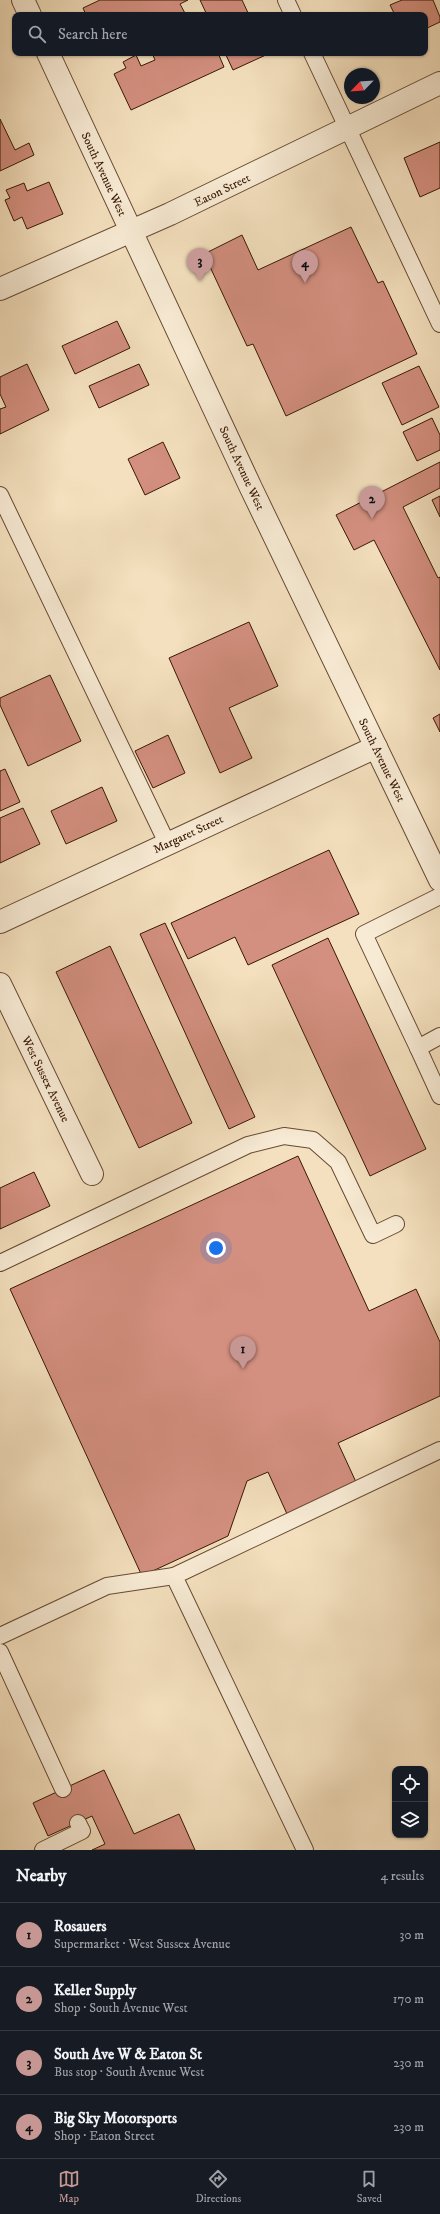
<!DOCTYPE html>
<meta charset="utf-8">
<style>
body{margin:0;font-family:"IM FELL DW Pica",serif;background:#20242c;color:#f1f3f6}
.controls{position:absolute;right:12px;bottom:12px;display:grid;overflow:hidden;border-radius:8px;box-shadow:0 1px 3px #0004}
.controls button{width:36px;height:36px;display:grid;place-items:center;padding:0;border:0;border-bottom:1px solid #363941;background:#171b24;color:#f1f3f6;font:20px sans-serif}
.compass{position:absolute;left:344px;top:68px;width:36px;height:36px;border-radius:50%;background:#171b24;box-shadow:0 1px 3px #0004;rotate:245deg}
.you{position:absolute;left:216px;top:1248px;width:14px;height:14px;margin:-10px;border:3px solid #fff;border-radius:50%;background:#1a73e8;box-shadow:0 0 0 6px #1a73e833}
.badge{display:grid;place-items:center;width:26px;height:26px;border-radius:50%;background:#c59692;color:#111;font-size:13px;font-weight:700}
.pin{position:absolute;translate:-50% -33px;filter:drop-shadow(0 1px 2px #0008)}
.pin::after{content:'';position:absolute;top:21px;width:14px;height:12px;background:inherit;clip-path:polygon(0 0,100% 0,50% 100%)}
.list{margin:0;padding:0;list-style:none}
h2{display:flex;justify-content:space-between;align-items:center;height:52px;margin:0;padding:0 16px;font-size:17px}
h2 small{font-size:13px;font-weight:400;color:#9ea1a6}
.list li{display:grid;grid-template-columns:26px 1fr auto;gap:12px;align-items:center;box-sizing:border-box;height:64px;padding:0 16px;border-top:1px solid #363941}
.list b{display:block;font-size:15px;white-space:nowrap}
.list p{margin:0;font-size:13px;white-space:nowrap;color:#9ea1a6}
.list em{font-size:13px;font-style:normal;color:#9ea1a6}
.icon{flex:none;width:22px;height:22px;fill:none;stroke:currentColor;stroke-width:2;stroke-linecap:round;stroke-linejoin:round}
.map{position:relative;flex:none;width:440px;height:1850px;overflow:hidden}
.search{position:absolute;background:#171b24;box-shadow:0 1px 3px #0004;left:12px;right:12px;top:12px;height:44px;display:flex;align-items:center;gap:10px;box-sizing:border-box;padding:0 14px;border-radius:8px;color:#9ea1a6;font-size:15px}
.sheet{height:308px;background:#171b24}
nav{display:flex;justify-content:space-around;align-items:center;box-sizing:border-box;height:56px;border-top:1px solid #363941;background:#171b24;font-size:11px;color:#9ea1a6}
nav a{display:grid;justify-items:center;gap:2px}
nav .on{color:#c59692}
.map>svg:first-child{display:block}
.building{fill:#d38f7f;stroke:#381804}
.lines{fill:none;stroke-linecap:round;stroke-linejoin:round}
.service-casing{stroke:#674a32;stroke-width:18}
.minor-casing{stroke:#674a32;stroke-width:24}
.tertiary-casing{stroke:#674a32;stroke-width:24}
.service{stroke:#f8ebd5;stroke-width:16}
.minor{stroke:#f8ebd5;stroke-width:22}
.tertiary{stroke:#f8ebd5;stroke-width:22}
.labels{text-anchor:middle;stroke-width:3;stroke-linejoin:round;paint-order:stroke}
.street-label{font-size:12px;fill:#381804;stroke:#f8ebd5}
</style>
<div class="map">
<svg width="440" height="1850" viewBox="0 0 440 1850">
<rect width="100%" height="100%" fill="#f4e0be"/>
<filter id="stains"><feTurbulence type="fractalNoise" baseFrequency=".005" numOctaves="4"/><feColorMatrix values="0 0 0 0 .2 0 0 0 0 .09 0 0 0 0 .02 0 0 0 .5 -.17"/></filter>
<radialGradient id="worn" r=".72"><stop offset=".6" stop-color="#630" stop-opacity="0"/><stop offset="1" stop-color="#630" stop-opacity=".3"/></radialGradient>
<g class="building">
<path d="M100,0H188L180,4L186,15H86L83,8Z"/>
<path d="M200,0H242L249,15H207Z"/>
<path d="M402,0H433L440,17V22L425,29V15H395L390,5Z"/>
<path d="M152,53H218L224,67L131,110L114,74L126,68L123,62L136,55L141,66L155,60Z"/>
<path d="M225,53H267L268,54L233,70Z"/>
<path d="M0,119L15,150L29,143L34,155L0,171Z"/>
<path d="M440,142V188L420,197L404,158Z"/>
<path d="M49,182L63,214L27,229L22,217L14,221L5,200L10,198L6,190L24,183L27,191Z"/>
<path d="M351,227L378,283L383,281L417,354L286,416L253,344L247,346L204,254L242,235L258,270Z"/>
<path d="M117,321L130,348L75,374L62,346Z"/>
<path d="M27,364L49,410L0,434V409L6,407L0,394V377Z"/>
<path d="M139,364L149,385L99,408L89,386Z"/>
<path d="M419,366L439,407L402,425L382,383Z"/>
<path d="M432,418L440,435V450L417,461L403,432Z"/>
<path d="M163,442L180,478L145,495L128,459Z"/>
<path d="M440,462V488L403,507L438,578L440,577V670L374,540L354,550L336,515Z"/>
<path d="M440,496V517L432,500Z"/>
<path d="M249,622L278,686L229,708L252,758L220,773L169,658Z"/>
<path d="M50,675L81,741L28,766L0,705V698Z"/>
<path d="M440,714V732L433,718Z"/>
<path d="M168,735L185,773L153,788L135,751Z"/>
<path d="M5,769L20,802L0,811V771Z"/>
<path d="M102,787L117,821L66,844L51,811Z"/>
<path d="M23,808L40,844L0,863V818Z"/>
<path d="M329,850L359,914L248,965L235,937L188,959L171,923Z"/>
<path d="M165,923L255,1117L229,1129L140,934Z"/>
<path d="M328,938L426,1149L370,1176L272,965Z"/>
<path d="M110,946L192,1123L139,1148L56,972Z"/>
<path d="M298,1156L369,1311L416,1289L440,1342V1396L338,1443L356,1482L287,1514L268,1472L247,1481L228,1536L142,1576L10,1289Z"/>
<path d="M34,1172L50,1206L0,1229V1188Z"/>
<path d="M104,1770L134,1834L179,1814L195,1850H92L105,1844L92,1816L48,1836L33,1803Z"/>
</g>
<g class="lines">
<defs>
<g id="service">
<path d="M286,0L293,15"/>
<path d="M312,53L440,324"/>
<path d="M0,495L167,843"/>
<path d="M440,1036L418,1048L440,1096"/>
<path d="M418,1048L364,934L440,896"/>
<path d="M0,1263L248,1145L284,1136L313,1140L338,1162L373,1235L396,1224"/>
<path d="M0,1636L107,1586L174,1576"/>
<path d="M0,1652L63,1789"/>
<path d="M43,1850L82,1831L78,1823"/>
<path d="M305,1850L174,1576L440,1450"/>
</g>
<g id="minor">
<path d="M0,289L170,214L440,83"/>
<path d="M0,922L376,747"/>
<path d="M0,984L92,1174"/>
</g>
<g id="tertiary">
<path d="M23,0L30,15"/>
<path d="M48,53L251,488L440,880"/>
</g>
</defs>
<use href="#service" class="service-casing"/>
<use href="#minor" class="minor-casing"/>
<use href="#tertiary" class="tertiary-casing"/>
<use href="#service" class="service"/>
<use href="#minor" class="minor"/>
<use href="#tertiary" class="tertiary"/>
</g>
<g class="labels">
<g class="street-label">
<text transform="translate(104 174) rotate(65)" y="4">South Avenue West</text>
<text transform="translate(222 190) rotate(-26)" y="4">Eaton Street</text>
<text transform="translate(242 468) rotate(65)" y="4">South Avenue West</text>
<text transform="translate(382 760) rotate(64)" y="4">South Avenue West</text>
<text transform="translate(188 834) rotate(-25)" y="4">Margaret Street</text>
<text transform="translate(46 1079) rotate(64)" y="4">West Sussex Avenue</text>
</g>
</g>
<rect width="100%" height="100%" filter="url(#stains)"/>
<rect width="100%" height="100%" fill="url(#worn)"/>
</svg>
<div class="controls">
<button><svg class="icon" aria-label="locate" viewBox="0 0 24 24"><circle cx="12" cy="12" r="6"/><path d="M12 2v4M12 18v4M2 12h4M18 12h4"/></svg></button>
<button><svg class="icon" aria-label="layers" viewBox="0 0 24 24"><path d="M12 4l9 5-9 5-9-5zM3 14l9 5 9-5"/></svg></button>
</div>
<svg class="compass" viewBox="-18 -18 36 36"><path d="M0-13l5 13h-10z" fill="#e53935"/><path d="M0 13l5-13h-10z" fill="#9ea1a6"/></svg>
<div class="you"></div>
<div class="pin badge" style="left:243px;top:1369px">1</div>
<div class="pin badge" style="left:372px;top:519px">2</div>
<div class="pin badge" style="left:200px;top:281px">3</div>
<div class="pin badge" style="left:305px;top:283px">4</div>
<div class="search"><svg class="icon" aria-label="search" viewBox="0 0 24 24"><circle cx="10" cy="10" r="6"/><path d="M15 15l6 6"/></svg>Search here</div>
</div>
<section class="sheet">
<h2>Nearby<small>4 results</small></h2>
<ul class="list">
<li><span class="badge">1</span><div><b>Rosauers</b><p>Supermarket · West Sussex Avenue</p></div><em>30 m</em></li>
<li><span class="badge">2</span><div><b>Keller Supply</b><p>Shop · South Avenue West</p></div><em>170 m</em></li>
<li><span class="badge">3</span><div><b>South Ave W &amp; Eaton St</b><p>Bus stop · South Avenue West</p></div><em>230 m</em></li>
<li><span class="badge">4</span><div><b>Big Sky Motorsports</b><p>Shop · Eaton Street</p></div><em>230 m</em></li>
</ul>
</section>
<nav>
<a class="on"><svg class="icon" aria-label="map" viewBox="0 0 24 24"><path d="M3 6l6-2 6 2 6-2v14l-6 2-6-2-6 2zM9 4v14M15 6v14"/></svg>Map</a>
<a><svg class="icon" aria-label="directions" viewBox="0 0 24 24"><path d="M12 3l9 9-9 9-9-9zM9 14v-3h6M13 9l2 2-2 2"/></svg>Directions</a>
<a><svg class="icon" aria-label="saved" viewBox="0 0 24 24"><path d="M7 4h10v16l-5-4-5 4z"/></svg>Saved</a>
</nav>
